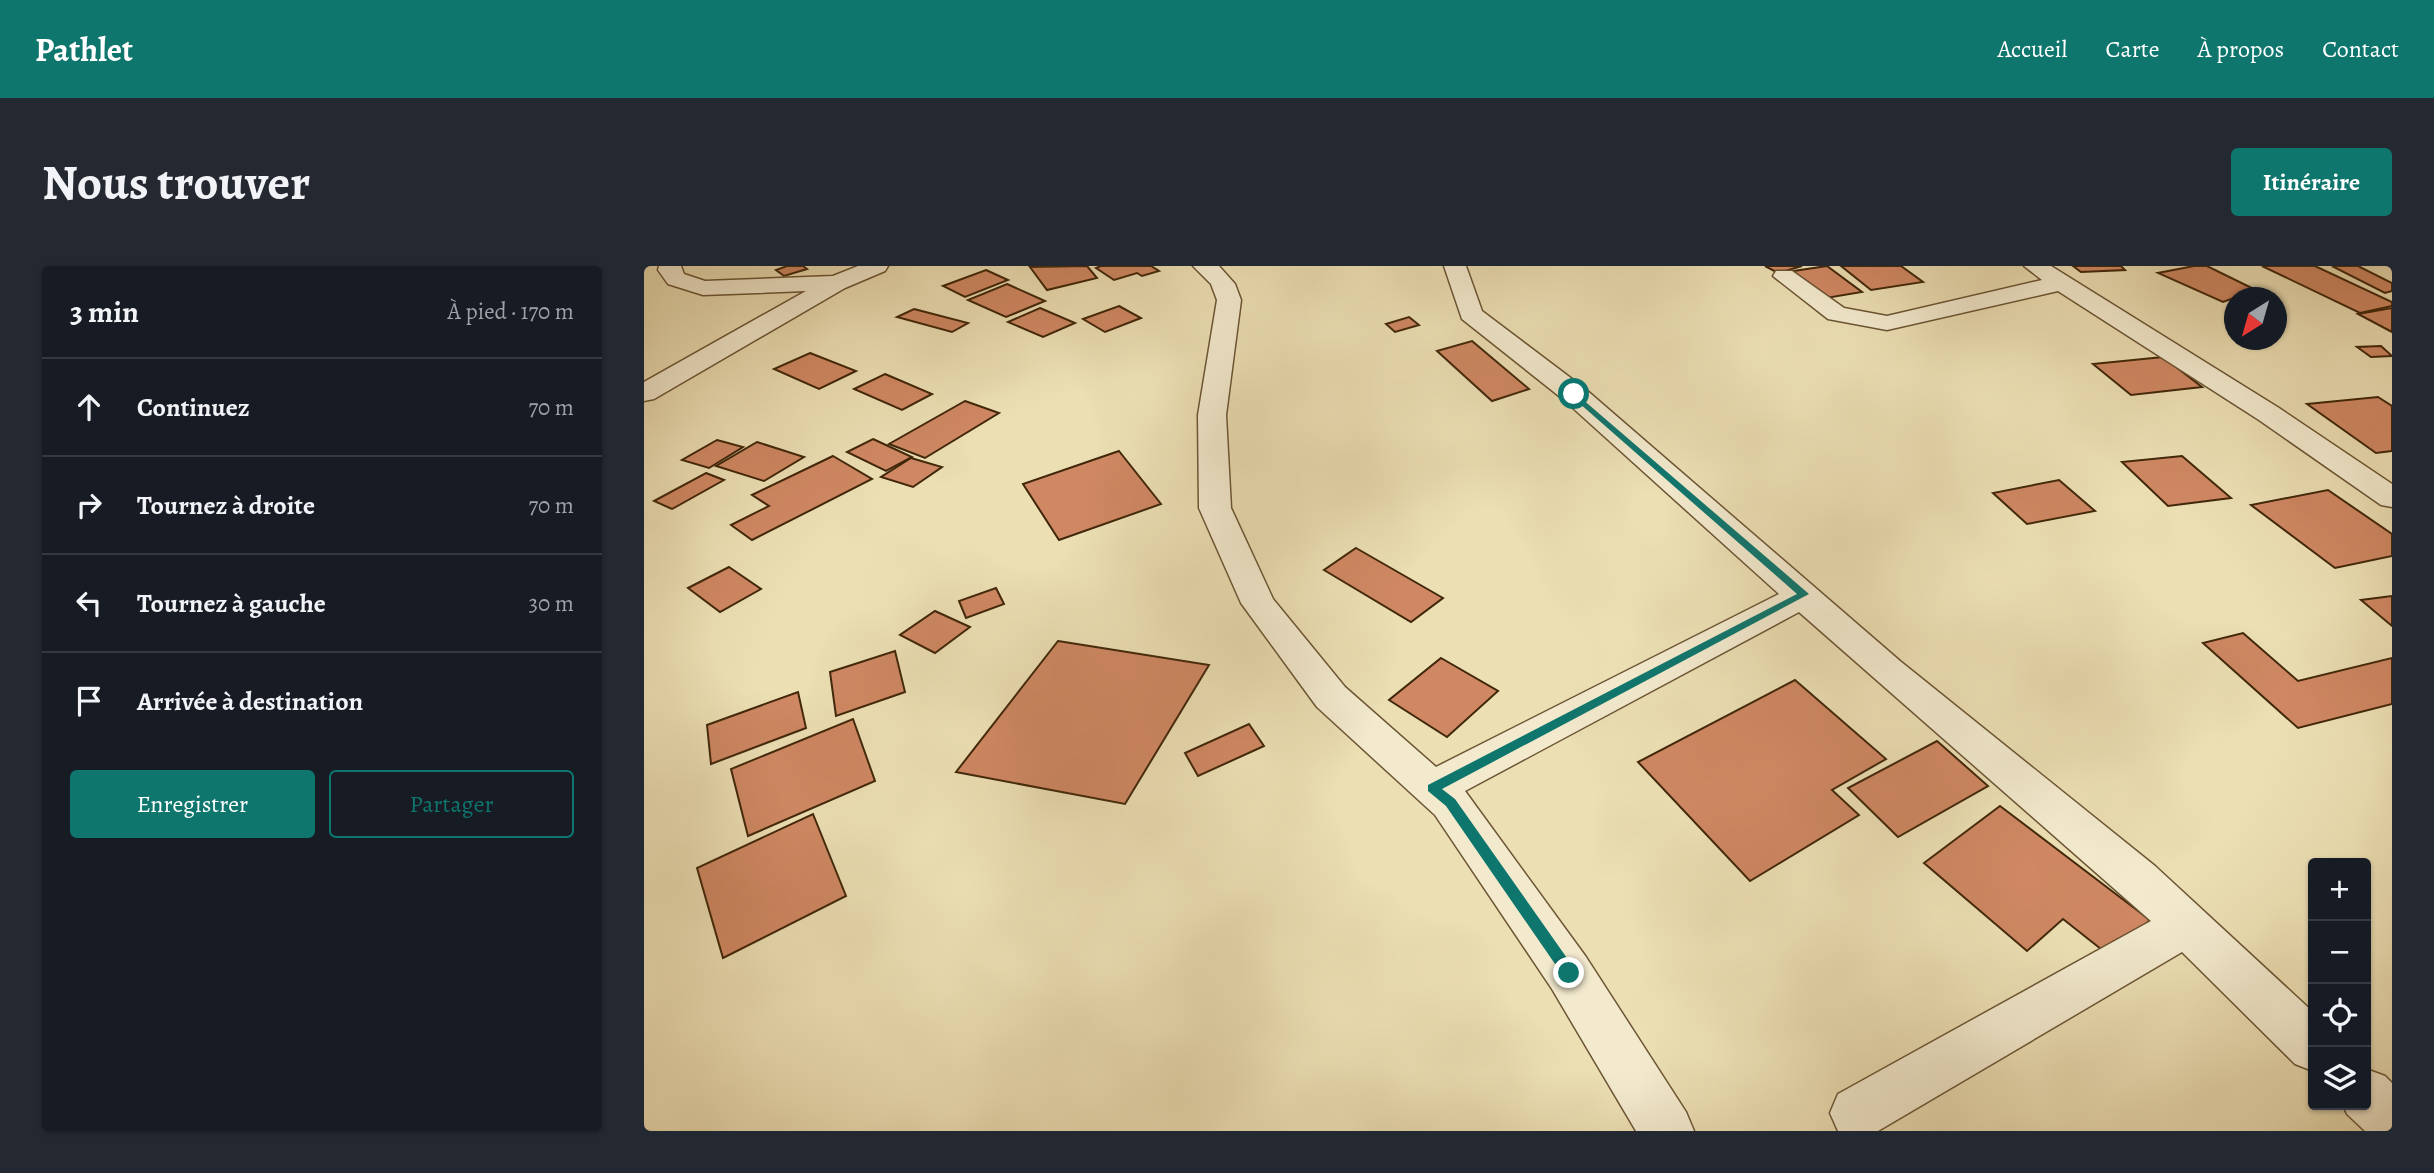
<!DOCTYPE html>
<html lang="fr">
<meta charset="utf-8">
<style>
body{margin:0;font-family:Alegreya,serif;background:#242831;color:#f1f3f6}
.controls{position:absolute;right:21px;bottom:21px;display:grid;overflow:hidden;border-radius:7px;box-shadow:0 2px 5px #0004}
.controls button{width:63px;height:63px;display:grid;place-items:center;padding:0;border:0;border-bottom:2px solid #363941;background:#171b24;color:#f1f3f6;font:35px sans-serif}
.compass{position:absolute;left:1580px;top:21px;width:63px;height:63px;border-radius:50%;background:#171b24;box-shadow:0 2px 5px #0004;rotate:217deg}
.stop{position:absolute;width:21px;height:21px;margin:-16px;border:5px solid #0f766e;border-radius:50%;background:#fff}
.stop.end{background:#0f766e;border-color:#fff;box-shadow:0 2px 7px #0008}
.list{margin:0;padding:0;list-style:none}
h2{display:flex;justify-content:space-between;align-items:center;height:91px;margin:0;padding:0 28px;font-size:30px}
h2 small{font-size:23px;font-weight:400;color:#9ea1a6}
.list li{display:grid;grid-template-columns:46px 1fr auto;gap:21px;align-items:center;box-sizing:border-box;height:98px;padding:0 28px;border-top:2px solid #363941}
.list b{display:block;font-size:26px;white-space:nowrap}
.list em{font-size:23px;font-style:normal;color:#9ea1a6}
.actions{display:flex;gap:14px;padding:21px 28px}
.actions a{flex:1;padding:16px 0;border:2px solid #0f766e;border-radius:7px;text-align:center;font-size:24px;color:#0f766e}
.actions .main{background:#0f766e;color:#fff}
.icon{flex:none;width:38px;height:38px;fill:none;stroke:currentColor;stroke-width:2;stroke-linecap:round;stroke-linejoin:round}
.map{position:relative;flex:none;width:1748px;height:865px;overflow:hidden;border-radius:7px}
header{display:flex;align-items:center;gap:42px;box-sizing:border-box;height:98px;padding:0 35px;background:#0f766e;color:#fff}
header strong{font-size:33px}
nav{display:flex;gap:38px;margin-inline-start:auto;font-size:24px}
.intro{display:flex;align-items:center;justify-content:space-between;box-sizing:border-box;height:168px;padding:0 42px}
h1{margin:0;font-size:49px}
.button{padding:18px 32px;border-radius:7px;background:#0f766e;color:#fff;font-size:24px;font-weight:700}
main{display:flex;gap:42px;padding:0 42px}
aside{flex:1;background:#171b24;border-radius:7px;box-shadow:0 2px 5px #0004}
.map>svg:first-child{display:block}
.building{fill:#cf8863;stroke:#41270a;stroke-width:2}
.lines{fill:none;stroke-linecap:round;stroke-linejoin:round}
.minor-casing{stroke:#6c5534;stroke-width:3}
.minor{fill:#f3eace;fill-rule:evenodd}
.route{fill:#0f766e}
</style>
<header>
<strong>Pathlet</strong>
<nav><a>Accueil</a><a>Carte</a><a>À propos</a><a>Contact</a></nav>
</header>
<div class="intro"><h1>Nous trouver</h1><a class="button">Itinéraire</a></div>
<main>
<aside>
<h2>3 min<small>À pied · 170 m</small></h2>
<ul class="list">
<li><svg class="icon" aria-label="ahead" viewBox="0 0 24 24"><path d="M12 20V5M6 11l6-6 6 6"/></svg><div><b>Continuez</b></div><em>70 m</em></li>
<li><svg class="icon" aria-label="right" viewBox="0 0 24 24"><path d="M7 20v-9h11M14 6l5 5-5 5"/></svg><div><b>Tournez à droite</b></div><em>70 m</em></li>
<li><svg class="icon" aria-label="left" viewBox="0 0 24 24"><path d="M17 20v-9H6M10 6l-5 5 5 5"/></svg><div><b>Tournez à gauche</b></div><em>30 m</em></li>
<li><svg class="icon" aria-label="arrive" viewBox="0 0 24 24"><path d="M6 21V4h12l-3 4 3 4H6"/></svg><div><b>Arrivée à destination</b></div></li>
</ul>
<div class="actions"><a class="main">Enregistrer</a><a>Partager</a></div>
</aside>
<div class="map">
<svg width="1748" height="865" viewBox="0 0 1748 865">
<rect width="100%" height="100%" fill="#ecdfb4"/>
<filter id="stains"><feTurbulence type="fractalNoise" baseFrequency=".00286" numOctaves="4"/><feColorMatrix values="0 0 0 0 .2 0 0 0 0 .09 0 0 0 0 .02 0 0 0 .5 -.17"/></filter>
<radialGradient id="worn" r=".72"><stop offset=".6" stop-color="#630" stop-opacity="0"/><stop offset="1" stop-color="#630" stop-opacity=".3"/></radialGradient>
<g class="building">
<path d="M143,0H159L163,3L140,10L132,4Z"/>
<path d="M443,0L453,12L403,24L386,1Z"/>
<path d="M457,0H507L515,5L498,10L493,7L470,14L452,2Z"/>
<path d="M1121,0H1158L1134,7Z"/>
<path d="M1183,0L1218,26L1170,34L1136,7Z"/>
<path d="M1197,0H1257L1279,16L1227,24Z"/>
<path d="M1429,0H1477L1481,4L1437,6Z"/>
<path d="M1550,0H1563L1620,28L1590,32L1579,36L1514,7Z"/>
<path d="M1618,0H1671L1748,36V40L1716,47Z"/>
<path d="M1688,0H1714L1748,17V25L1741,27Z"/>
<path d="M342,4L364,14L321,31L299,20Z"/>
<path d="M363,18L401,35L362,51L324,34Z"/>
<path d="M475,40L497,52L461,66L439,53Z"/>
<path d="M396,42L431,57L399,71L364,56Z"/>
<path d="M1748,42V66L1714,48Z"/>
<path d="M270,43L324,57L308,66L253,51Z"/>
<path d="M765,51L775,59L751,66L742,58Z"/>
<path d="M828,75L885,123L848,135L793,85Z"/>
<path d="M1737,80L1748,90L1727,91L1713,81Z"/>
<path d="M166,87L212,105L175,123L130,103Z"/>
<path d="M1519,91L1558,121L1487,129L1449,98Z"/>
<path d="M241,108L288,128L258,144L210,123Z"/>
<path d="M1734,131L1748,140V185L1732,187L1663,138Z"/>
<path d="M321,135L355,147L281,192L245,178Z"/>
<path d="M229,173L268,191L242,205L203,186Z"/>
<path d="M73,174L99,181L65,202L38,194Z"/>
<path d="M113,176L160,191L120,215L72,200Z"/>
<path d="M475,185L517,238L415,274L379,218Z"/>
<path d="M189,190L228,213L108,274L87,259L125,240L108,229Z"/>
<path d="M1538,190L1587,232L1524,240L1478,196Z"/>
<path d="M267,192L298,201L269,221L237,211Z"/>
<path d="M62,207L80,214L28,243L10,235Z"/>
<path d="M1415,214L1451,245L1383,258L1349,227Z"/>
<path d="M1684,224L1748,268V290L1691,302L1607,239Z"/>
<path d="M712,282L799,332L767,356L680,304Z"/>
<path d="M85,301L117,323L76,346L44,322Z"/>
<path d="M352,322L360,338L322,352L315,335Z"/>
<path d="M1748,330V360L1717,334Z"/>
<path d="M291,345L326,361L291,387L256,369Z"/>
<path d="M1599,367L1654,415L1748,392V438L1654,462L1559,377Z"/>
<path d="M414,375L565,399L481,538L312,506Z"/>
<path d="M251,385L261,426L192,450L186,406Z"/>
<path d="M797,392L854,425L803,471L745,434Z"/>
<path d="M1151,414L1242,493L1188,524L1215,549L1106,615L994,496Z"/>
<path d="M154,426L162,462L67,498L63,459Z"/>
<path d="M209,453L231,515L104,570L87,503Z"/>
<path d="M605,458L620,480L554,510L541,487Z"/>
<path d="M1293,475L1344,520L1254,571L1204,522Z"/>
<path d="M1356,540L1506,654L1467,691L1419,653L1383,685L1280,597Z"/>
<path d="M169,548L202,630L79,692L53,602Z"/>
</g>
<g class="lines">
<defs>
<g id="minor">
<path d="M15,0H37L40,8L61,15L189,10L214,0H244L241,5L201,22L10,133L0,135V116L162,25L59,29L24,18L14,4Z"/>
<path d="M549,0H575L591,18L597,34L582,149L587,242L629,333L701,421L792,501L1135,328L920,134L818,53L800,0H822L838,45L940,122L1256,395L1511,600L1669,746V805L1651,798L1538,686L1234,865H1194L1186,847L1194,828L1507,655L1155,346L821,525L942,691L1042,846L1050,865H992L908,723L791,549L673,441L597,337L555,242L554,149L573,34L567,18Z"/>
<path d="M1380,0H1407L1635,142L1748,218V241L1737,239L1615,154L1414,25L1243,64L1184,53L1129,10L1132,5H1148L1200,42L1243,50L1398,14Z"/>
<path d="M1722,803L1741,810L1748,817V865H1721L1703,848L1699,839H1722Z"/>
</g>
</defs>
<use href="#minor" class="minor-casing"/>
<use href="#minor" class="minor"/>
</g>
<path class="route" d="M930,126L1165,328L798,523L811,533L930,702L932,707L925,713L920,711L802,540L784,525V519L1153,328L927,130Z"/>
<rect width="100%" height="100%" filter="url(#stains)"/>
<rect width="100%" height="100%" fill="url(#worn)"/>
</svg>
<div class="controls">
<button>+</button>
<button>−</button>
<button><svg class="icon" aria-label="locate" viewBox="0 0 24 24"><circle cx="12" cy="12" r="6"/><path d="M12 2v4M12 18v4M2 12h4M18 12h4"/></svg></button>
<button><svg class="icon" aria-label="layers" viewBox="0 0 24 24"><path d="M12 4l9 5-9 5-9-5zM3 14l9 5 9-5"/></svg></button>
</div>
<svg class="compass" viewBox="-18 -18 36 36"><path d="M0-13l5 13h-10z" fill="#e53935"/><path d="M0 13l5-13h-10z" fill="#9ea1a6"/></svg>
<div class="stop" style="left:930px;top:128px"></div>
<div class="stop end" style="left:925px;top:707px"></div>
</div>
</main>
